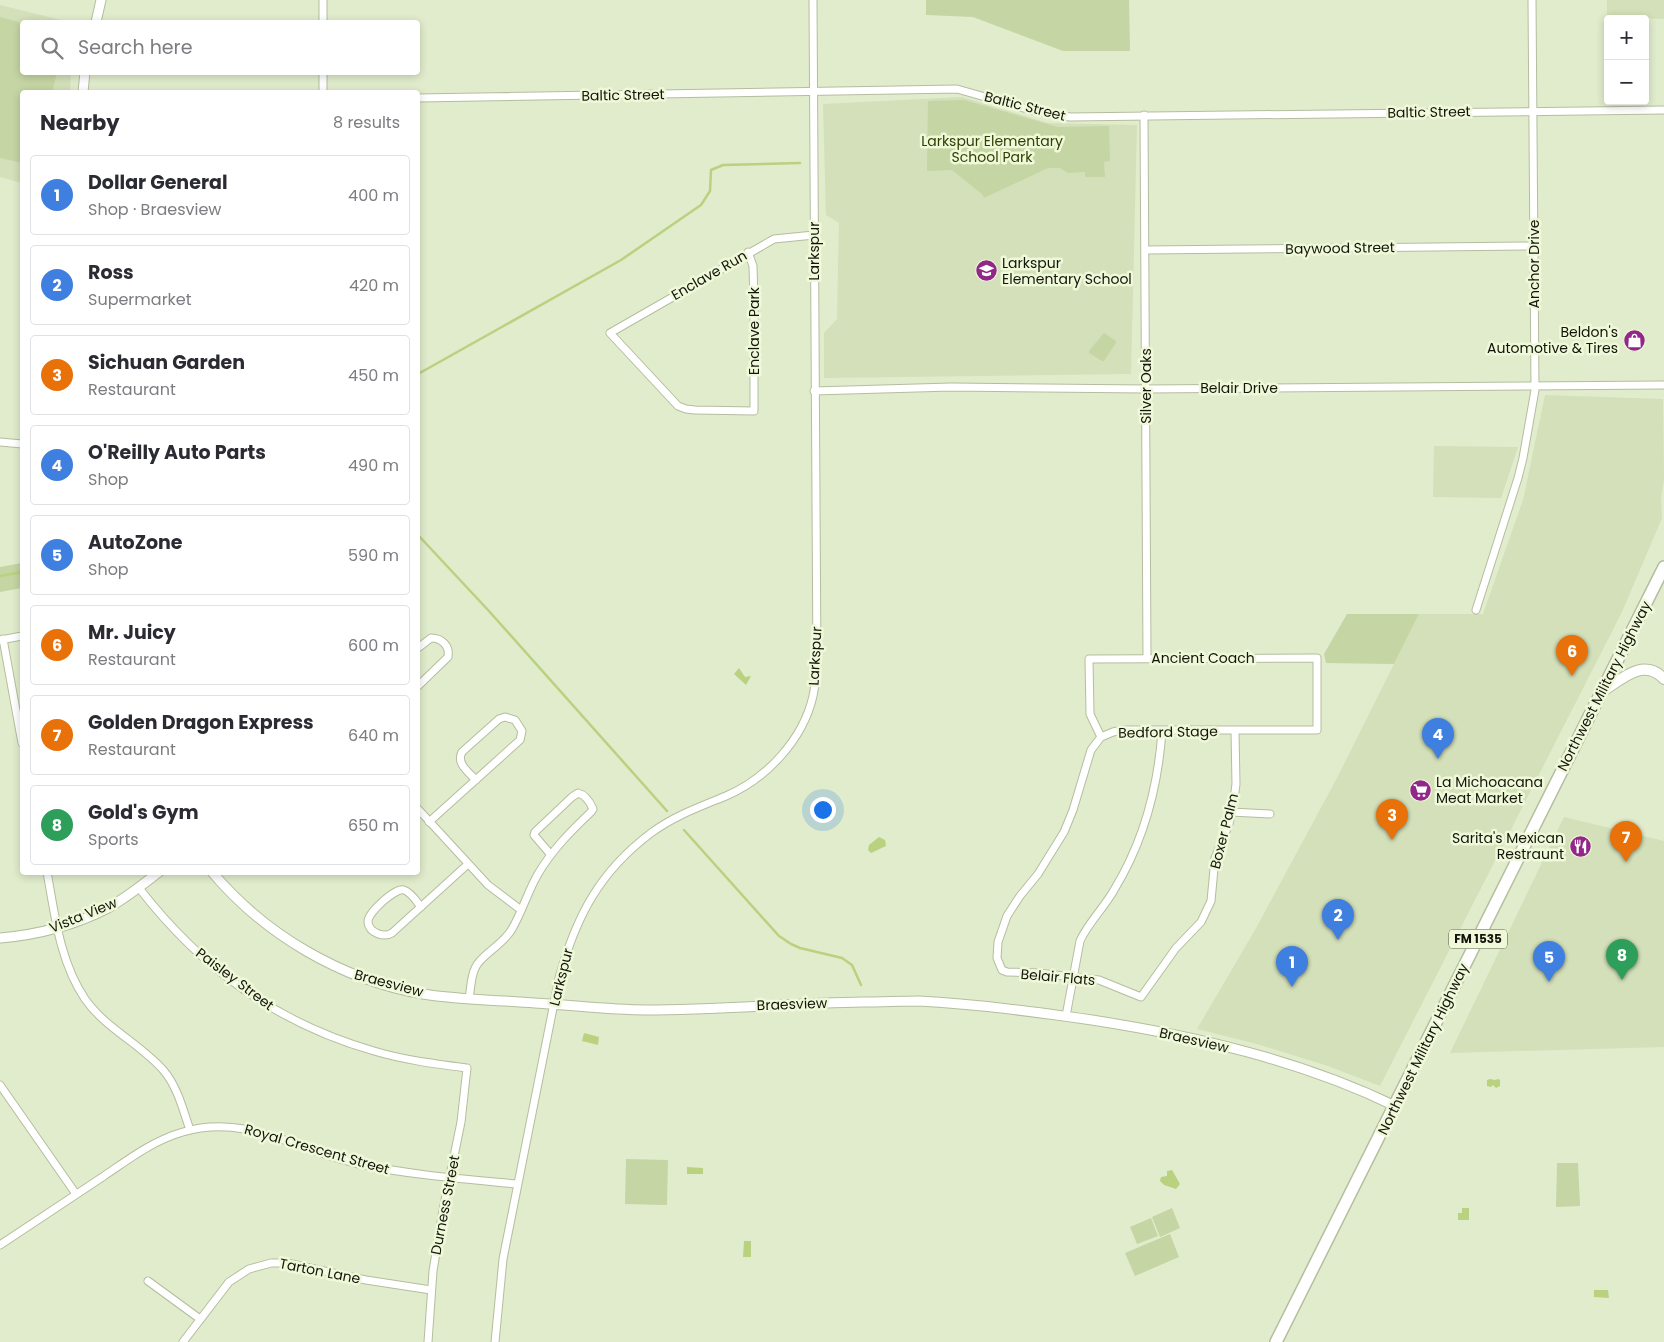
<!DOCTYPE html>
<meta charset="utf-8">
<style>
body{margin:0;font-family:Poppins,sans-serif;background:#f2f2f3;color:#2b2b33}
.controls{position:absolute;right:15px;top:15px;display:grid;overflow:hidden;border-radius:5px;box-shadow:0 2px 8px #0003}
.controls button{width:45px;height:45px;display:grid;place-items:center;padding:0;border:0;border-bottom:1px solid #e1e1e2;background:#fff;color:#2b2b33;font:25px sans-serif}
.you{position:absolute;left:822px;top:809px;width:18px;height:18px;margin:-12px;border:4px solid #fff;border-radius:50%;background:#1a73e8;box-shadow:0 0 0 8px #1a73e833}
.badge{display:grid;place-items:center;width:32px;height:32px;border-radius:50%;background:#932789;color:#fff;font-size:16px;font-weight:700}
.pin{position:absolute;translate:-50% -41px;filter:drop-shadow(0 1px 2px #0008)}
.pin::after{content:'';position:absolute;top:26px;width:18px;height:15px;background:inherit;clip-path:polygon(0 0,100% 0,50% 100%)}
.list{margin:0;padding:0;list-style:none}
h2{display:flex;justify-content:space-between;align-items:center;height:65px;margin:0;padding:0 20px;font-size:21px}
h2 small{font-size:16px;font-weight:400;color:#7c7c81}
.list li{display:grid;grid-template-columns:32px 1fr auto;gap:15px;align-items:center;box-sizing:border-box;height:80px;margin:0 10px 10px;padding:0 10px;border:1px solid #e1e1e2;border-radius:5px}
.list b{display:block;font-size:19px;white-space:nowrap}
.list p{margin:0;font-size:16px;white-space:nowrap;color:#7c7c81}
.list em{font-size:16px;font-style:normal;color:#7c7c81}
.icon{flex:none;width:28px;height:28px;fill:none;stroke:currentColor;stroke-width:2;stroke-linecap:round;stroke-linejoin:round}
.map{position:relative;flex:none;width:1664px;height:1342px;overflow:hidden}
.search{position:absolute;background:#fff;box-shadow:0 2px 8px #0003;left:20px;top:20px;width:400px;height:55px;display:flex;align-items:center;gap:12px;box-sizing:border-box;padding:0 18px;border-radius:5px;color:#7c7c81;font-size:19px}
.panel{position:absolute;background:#fff;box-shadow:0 2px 8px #0003;left:20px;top:90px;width:400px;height:785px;border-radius:5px}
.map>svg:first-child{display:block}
.built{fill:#d3e0b9}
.green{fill:#c5d5a3}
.water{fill:#bad180}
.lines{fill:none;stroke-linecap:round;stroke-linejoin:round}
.stream{stroke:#bad180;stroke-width:2.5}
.minor-casing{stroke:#b4be9f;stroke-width:9}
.tertiary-casing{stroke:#b4be9f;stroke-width:11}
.secondary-casing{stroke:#b4be9f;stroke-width:12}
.primary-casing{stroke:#b4be9f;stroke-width:14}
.minor{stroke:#fff;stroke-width:7}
.tertiary{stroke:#fff;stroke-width:9}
.secondary{stroke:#fff;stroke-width:10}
.primary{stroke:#fff;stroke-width:11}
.labels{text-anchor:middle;stroke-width:5;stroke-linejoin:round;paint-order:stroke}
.shield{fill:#eff9d9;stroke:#545948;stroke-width:1}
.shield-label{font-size:12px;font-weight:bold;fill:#12150a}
.street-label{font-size:14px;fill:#12150a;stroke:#eff9d9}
.park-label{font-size:14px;fill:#323f00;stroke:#eff9d9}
.poi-label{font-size:14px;fill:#12150a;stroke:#eff9d9;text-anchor:start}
</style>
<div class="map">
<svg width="1664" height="1342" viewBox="0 0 1664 1342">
<rect width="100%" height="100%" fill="#e1eccc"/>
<g class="built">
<path d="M1607,0H1664V19L1607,17Z"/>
<path d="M0,5L69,22H22V72L71,73L70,92H22V183L0,177Z"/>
<path d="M962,97L1048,123L1137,125L1131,374L824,378V333L837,319L839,223L826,215L823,104Z"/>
<path d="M1545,395L1663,399L1664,479L1661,499L1662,518L1622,612L1380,1086L1328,1066L1257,1044L1197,1029L1255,930L1337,778L1419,614H1483L1523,500Z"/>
<path d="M1434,446L1518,447L1501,498L1433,497Z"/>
<path d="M1564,817L1664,841V1047L1450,1053Z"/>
</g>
<g class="green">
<path d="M926,0H1129L1130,51H1063L973,17L926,15Z"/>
<path d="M0,17L22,23V72L57,73L52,92H22V163L0,158Z"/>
<path d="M964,100L1058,127L1109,126L1110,161L1104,162L1105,177H1085V172L1068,173L1060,168H1048L984,198L982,194L952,170L927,171L928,101Z"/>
<path d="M1104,333L1116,341V343L1104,361H1102L1089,353V351Z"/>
<path d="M22,563V588L0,592V567Z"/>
<path d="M1347,614H1419L1394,664L1326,663L1324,654Z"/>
<path d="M626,1159L668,1160L667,1205L625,1204Z"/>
<path d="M1557,1163H1578L1580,1206L1556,1207Z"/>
<path d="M1172,1208L1180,1228L1160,1237L1152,1217Z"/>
<path d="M1151,1218L1158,1236L1137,1244L1130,1227Z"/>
<path d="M1170,1234L1179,1257L1135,1276L1125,1253Z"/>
</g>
<g class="water">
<path d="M739,668L745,677L751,676L746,685L734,674Z"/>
<path d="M879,837L885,840L886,846L871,853L868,850L869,845Z"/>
<path d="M584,1033L599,1037L598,1045L582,1041Z"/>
<path d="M1490,1079L1495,1080L1498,1079L1500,1080V1086L1496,1088L1493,1085L1491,1087L1487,1086V1080Z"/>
<path d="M687,1167L703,1168V1174H687Z"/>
<path d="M1172,1170L1180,1184L1176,1189L1164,1185L1160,1181L1161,1177L1167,1176V1171Z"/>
<path d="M1462,1208H1469V1220H1458V1213H1462Z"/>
<path d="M744,1241H751V1257H743Z"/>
<path d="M1594,1290H1608L1609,1298L1594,1297Z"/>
</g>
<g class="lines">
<g class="stream">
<path d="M418,374L621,260L701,205L710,191L711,170L723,165L800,163"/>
<path d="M418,535L488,610L667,811"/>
<path d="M0,576L22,572"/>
<path d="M684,830L779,936L791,944L800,948L842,958L852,965L861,985"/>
</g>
<defs>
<g id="minor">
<path d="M323,0V22"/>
<path d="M323,72V92"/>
<path d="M418,98L957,89L1027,109L1070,117L1664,110"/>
<path d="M1144,115L1147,658"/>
<path d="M1146,250L1534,246"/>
<path d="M748,252L753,266L754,303V411L695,410L686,409L678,406L610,333L774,239L814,235"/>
<path d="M814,391L951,387L1147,389L1664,385"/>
<path d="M0,442L22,444"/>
<path d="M1476,610L1518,478L1523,458L1535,390L1532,0"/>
<path d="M3,639L22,743"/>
<path d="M0,640L22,636"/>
<path d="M418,648L431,638C442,638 450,646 448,657L418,686"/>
<path d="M1101,737L1090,714L1089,659L1317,658V730H1122L1113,732L1101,737L1091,750L1073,810L1064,832L1038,874L1020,896L1007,916L998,942L997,958L1002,970L1007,972L1038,973L1099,980L1141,997L1176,948L1201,922L1211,901L1215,858L1229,824L1234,800L1236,784L1235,731"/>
<path d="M418,809L488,885L521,910"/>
<path d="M1231,812L1270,814"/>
<path d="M429,822L520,740L522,731L515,720L505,717L499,719L462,752C456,763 468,772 476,780"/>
<path d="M47,872C55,916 60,962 85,999C106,1029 141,1044 164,1071C178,1088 183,1110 190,1130"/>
<path d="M139,888C201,968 276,1023 374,1051C404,1060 436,1064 467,1068L461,1122L443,1210L433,1271L428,1342"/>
<path d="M421,907C417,902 411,892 404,890C396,887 367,913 368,922C369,933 384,938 392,933L468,864"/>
<path d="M469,999C471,987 471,971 479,962C489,950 504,943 512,929C522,912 528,891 538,874C552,850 571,831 591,812L593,809C590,802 586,795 578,793L572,797L535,832L534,835L551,855"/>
<path d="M1066,1016L1080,941C1088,923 1104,908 1114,890C1144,841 1158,788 1162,731"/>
<path d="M0,1085L76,1194"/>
<path d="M0,1245C35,1222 69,1199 104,1176C129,1159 154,1140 183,1132C247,1113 299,1151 359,1164C411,1175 464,1179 517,1184"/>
<path d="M148,1281L200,1319"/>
<path d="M183,1342L229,1282L249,1269L271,1263H287L366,1280L431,1290"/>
<path d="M495,1342L503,1259L559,978C576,917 599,872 651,833C674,816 699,807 726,796C766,779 803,740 813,696C815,687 816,676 817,666L813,0"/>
</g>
<g id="tertiary">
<path d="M96,22L101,0"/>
<path d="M83,92L85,72"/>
<path d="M212,872C265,935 342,980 423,994C460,1000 498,1000 535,1003C572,1005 609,1010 646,1010C718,1010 791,1003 863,1002C882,1002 900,1001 919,1001C977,1004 1035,1012 1092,1020C1195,1036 1300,1060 1395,1106"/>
<path d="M0,938C36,935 75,925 108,908C126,898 142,885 159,872"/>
</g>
<path id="secondary" d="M1600,693C1620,681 1643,656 1664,679"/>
<path id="primary" d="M1276,1342L1664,567"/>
</defs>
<use href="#minor" class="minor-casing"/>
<use href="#tertiary" class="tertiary-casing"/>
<use href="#secondary" class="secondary-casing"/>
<use href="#primary" class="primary-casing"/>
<use href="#minor" class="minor"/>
<use href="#tertiary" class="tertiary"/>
<use href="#secondary" class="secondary"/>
<use href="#primary" class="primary"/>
</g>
<defs>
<symbol id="school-disc" viewBox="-11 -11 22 22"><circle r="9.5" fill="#932789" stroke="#eff9d9"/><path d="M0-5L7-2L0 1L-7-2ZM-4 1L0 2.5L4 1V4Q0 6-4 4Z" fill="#fff"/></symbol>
<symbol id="shop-disc" viewBox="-11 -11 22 22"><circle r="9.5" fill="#932789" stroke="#eff9d9"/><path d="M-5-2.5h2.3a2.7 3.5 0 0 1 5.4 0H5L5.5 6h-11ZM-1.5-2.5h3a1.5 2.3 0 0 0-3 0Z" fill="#fff"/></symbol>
<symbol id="supermarket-disc" viewBox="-11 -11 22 22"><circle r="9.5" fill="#932789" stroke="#eff9d9"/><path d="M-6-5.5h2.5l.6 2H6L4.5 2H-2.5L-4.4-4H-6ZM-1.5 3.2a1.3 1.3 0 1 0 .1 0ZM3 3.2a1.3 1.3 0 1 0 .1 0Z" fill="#fff"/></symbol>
<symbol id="restaurant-disc" viewBox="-11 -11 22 22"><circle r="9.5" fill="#932789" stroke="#eff9d9"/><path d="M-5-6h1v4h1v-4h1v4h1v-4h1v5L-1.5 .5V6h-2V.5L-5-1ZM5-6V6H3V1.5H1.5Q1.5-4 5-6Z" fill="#fff"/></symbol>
</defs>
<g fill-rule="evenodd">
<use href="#school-disc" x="974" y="258" width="25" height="25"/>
<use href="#shop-disc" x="1622" y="328" width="25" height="25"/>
<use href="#supermarket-disc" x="1408" y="778" width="25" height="25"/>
<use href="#restaurant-disc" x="1568" y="834" width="25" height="25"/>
</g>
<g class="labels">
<rect class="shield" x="1449" y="929.5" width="58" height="19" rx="4"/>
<g class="shield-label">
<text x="1478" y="943">FM 1535</text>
</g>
<g class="street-label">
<text transform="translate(623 95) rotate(-1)" y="5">Baltic Street</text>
<text transform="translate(1025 106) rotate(14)" y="5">Baltic Street</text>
<text transform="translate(1429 112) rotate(-1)" y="5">Baltic Street</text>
<text transform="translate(1340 248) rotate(-1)" y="5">Baywood Street</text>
<text transform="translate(814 251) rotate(-90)" y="5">Larkspur</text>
<text transform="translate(1534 264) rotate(-90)" y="5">Anchor Drive</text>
<text transform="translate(709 275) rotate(-30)" y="5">Enclave Run</text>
<text transform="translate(754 331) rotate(-90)" y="5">Enclave Park</text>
<text transform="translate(1146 386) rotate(-90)" y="5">Silver Oaks</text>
<text x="1239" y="393">Belair Drive</text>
<text transform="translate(815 656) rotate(-87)" y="5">Larkspur</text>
<text x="1203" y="663">Ancient Coach</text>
<text transform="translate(1604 686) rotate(-63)" y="5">Northwest Military Highway</text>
<text transform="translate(1168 732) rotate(-1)" y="5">Bedford Stage</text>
<text transform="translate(1224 831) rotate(-76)" y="5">Boxer Palm</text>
<text transform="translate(83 915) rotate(-22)" y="5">Vista View</text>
<text transform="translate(561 977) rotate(-76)" y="5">Larkspur</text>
<text transform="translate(1058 977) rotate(5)" y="5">Belair Flats</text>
<text transform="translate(235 979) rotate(37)" y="5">Paisley Street</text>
<text transform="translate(389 983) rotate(15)" y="5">Braesview</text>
<text transform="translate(792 1004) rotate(-2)" y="5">Braesview</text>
<text transform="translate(1194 1040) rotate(13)" y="5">Braesview</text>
<text transform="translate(1423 1049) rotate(-64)" y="5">Northwest Military Highway</text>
<text transform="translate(317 1149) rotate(16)" y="5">Royal Crescent Street</text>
<text transform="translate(445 1205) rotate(-79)" y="5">Durness Street</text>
<text transform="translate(320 1271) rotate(11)" y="5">Tarton Lane</text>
</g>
<g class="park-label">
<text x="992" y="146">Larkspur Elementary<tspan x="992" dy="16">School Park</tspan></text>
</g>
<g class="poi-label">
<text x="1002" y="268">Larkspur<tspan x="1002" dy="16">Elementary School</tspan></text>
<text x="1618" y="337" text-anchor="end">Beldon's<tspan x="1618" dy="16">Automotive &amp; Tires</tspan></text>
<text x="1436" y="787">La Michoacana<tspan x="1436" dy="16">Meat Market</tspan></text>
<text x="1564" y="843" text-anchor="end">Sarita's Mexican<tspan x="1564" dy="16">Restraunt</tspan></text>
</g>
</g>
</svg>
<div class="controls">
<button>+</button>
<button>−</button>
</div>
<div class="you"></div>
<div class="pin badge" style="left:1292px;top:987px;background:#3f7fe0">1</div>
<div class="pin badge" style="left:1338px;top:940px;background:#3f7fe0">2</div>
<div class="pin badge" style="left:1392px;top:840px;background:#e8710a">3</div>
<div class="pin badge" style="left:1438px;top:759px;background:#3f7fe0">4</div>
<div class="pin badge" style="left:1549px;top:982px;background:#3f7fe0">5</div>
<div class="pin badge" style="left:1572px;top:676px;background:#e8710a">6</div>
<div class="pin badge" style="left:1626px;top:862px;background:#e8710a">7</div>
<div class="pin badge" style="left:1622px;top:980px;background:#2e9e5b">8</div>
<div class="search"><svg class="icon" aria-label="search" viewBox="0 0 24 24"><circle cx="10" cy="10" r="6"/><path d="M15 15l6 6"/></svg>Search here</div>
<section class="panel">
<h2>Nearby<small>8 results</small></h2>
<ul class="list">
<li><span class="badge" style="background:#3f7fe0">1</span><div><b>Dollar General</b><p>Shop · Braesview</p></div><em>400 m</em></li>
<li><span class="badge" style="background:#3f7fe0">2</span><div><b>Ross</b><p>Supermarket</p></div><em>420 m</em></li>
<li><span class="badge" style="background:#e8710a">3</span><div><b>Sichuan Garden</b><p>Restaurant</p></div><em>450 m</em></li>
<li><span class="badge" style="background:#3f7fe0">4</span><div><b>O'Reilly Auto Parts</b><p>Shop</p></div><em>490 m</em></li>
<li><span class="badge" style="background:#3f7fe0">5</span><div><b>AutoZone</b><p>Shop</p></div><em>590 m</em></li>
<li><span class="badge" style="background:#e8710a">6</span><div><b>Mr. Juicy</b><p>Restaurant</p></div><em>600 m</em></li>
<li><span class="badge" style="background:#e8710a">7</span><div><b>Golden Dragon Express</b><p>Restaurant</p></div><em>640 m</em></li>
<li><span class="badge" style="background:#2e9e5b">8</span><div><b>Gold's Gym</b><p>Sports</p></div><em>650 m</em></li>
</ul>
</section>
</div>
